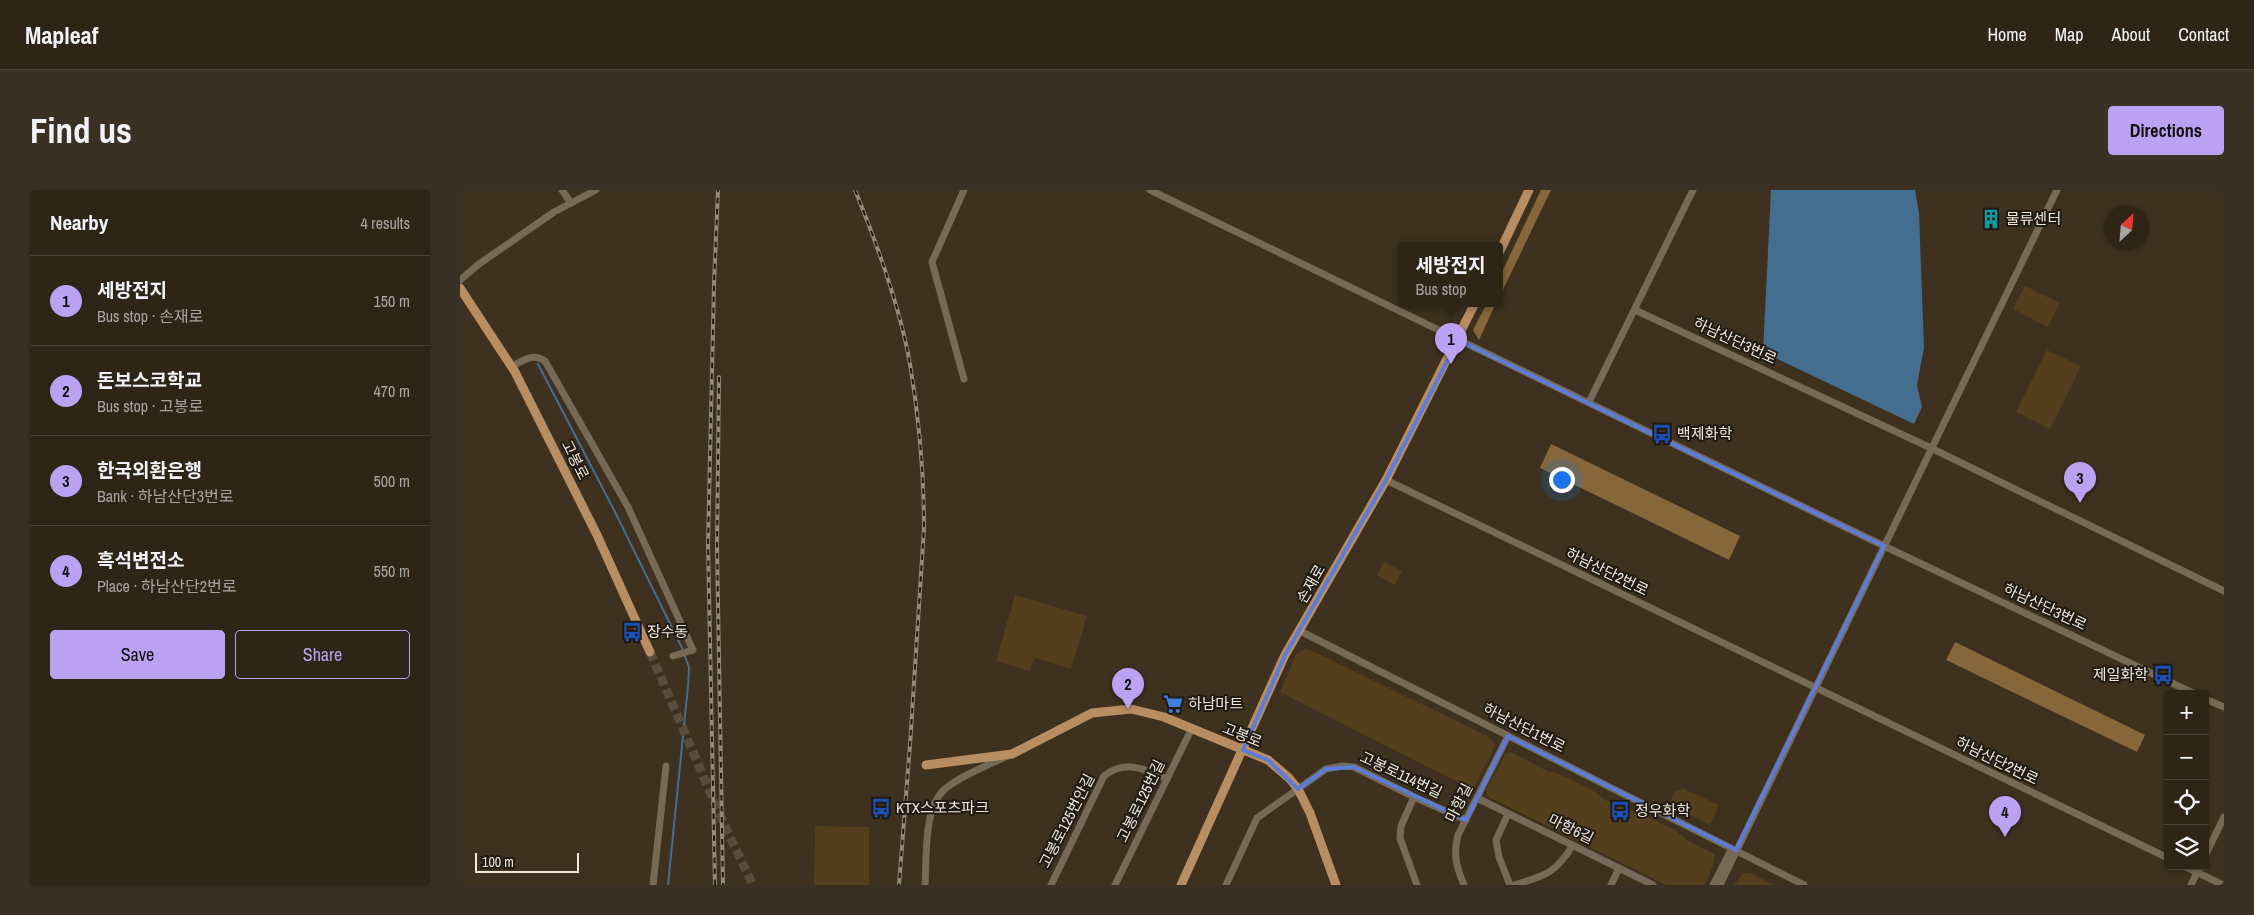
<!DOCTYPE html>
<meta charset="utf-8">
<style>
body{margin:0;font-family:"Archivo Narrow","Noto Sans KR",sans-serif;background:#3a3124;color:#f1f3f6}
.controls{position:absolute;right:15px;bottom:15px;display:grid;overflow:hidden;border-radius:5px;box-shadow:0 1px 4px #0004}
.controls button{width:45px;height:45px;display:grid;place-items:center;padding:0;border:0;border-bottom:1px solid #494236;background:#2e2517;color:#f1f3f6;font:25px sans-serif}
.compass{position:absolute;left:1644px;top:15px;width:45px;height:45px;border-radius:50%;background:#2e2517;box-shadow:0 1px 4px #0004;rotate:26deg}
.scale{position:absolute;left:15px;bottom:12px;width:104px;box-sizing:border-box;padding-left:5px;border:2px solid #f0e8dd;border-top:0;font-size:14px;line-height:18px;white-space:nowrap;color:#f0e8dd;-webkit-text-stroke:4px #201a12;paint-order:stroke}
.you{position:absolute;left:1101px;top:289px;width:18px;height:18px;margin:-12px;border:4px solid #fff;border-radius:50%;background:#1a73e8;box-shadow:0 0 0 8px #1a73e833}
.badge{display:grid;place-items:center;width:32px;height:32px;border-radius:50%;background:#bca0f2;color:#111;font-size:16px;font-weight:700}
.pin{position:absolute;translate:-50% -41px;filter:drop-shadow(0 1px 2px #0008)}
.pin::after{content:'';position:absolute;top:26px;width:18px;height:15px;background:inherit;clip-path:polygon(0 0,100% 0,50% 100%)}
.popup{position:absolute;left:938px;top:52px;width:105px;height:65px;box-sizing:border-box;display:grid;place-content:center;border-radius:5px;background:#2e2517;filter:drop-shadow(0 1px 4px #0005);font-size:16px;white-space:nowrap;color:#a7a5a1}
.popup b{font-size:19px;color:#f1f3f6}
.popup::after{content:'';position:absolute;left:50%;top:100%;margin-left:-10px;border:10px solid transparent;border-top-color:#2e2517}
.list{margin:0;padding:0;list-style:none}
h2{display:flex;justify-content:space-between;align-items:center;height:65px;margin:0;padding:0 20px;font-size:21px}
h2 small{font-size:16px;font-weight:400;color:#a7a5a1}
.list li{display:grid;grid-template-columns:32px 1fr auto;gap:15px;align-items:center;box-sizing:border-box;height:90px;padding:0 20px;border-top:1px solid #494236}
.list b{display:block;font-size:19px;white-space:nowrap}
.list p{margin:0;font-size:16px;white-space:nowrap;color:#a7a5a1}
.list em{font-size:16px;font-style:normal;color:#a7a5a1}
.actions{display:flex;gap:10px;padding:15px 20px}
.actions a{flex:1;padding:11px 0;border:1px solid #bca0f2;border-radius:5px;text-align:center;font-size:18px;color:#bca0f2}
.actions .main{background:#bca0f2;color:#111}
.icon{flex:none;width:28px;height:28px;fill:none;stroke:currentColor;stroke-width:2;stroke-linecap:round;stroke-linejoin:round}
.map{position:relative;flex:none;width:1764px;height:695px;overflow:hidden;border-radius:5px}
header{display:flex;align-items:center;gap:30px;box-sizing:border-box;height:70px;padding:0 25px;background:#2e2517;border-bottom:1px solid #494236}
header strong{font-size:24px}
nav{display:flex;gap:28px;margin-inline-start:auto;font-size:18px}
.intro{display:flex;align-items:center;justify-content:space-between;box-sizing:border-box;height:120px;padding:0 30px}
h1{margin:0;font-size:35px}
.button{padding:12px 22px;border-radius:5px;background:#bca0f2;color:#111;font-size:18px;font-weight:700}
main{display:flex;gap:30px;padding:0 30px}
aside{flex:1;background:#2e2517;border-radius:5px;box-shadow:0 1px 4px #0004}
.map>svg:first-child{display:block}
.green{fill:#533e1e}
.forest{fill:#85673b}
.water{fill:#446e90}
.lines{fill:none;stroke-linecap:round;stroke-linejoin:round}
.stream{stroke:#446e90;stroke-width:2}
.major-tunnel{stroke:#594c3c;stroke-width:9;stroke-dasharray:9 4.5;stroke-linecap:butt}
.minor{stroke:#766955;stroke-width:7}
.major{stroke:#b88d61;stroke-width:9}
.rail-casing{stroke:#938879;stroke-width:4}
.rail{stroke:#201a12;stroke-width:2;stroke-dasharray:5.5;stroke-linecap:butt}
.marked{fill:none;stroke:#5c7cda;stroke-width:4;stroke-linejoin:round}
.labels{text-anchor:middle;stroke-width:4;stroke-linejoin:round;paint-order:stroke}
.poi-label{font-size:15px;fill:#f0e8dd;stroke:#201a12;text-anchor:start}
.street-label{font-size:15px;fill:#f0e8dd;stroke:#201a12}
</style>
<header>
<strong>Mapleaf</strong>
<nav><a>Home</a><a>Map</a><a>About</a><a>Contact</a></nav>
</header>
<div class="intro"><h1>Find us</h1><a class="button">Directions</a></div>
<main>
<aside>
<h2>Nearby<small>4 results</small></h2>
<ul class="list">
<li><span class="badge">1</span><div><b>세방전지</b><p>Bus stop · 손재로</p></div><em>150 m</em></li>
<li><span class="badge">2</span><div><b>돈보스코학교</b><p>Bus stop · 고봉로</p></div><em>470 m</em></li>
<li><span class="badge">3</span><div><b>한국외환은행</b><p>Bank · 하남산단3번로</p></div><em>500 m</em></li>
<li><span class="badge">4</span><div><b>흑석변전소</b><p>Place · 하남산단2번로</p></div><em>550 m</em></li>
</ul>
<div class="actions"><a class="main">Save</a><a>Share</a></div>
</aside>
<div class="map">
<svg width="1764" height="695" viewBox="0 0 1764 695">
<rect width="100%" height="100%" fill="#3e311f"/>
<g class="green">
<path d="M1565,96L1600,113L1588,137L1553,119Z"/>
<path d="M1587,160L1621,176L1590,239L1556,222Z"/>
<path d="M924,372L942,381L935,395L917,386Z"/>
<path d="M555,405L627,426L611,479L575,468L570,481L536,471Z"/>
<path d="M845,459L855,462L1027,546L1034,552L1035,556L1013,600L820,502L836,464Z"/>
<path d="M1051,562L1089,582L1093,581L1133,600L1145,610L1181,624L1215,640L1227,650L1255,664L1253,676L1245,695H1206L1027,606L1026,600L1045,564Z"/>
<path d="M1222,598L1259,615L1250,635L1209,614L1216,600L1220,601Z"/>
<path d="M355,636L409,637V695H354Z"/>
<path d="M1283,683H1291L1314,695H1274Z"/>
</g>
<g class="forest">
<path d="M1081,0H1091L1040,106V86Z"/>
<path d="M1027,113H1036L1019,150L1013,140Z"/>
<path d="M1091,254L1280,346L1269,370L1080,278Z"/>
<path d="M1495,452L1685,545L1677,562L1486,470Z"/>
</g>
<path class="water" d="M1311,0H1455L1459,23L1464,158L1457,195L1462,217L1454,234L1303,162Z"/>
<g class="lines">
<g class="stream">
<path d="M78,174L154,320L223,460"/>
<path d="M208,695L228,496L229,477L224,464"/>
</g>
<path class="major-tunnel" d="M190,462L267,641L293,695"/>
<g class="minor">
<path d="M102,0L111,13"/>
<path d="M690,0L1424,356L1735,504"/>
<path d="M0,90L19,74L94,22L136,0"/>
<path d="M1175,120L1471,258L1764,401"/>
<path d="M52,176C63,171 73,162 85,171L168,317L233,460L213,466"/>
<path d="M504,189L472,72L504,0"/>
<path d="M1129,212L1233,0"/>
<path d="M926,290L1708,668"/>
<path d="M840,441L1344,695"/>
<path d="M1745,509L1764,517"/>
<path d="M954,607L941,636L940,648L957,695"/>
<path d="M1017,608L1193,695"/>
<path d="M1048,624L1036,650L1039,667L1050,695"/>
<path d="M1745,666L1764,627"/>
<path d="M1724,676L1763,695"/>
<path d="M193,695L206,576"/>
<path d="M465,695C467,667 463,618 485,599C502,585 527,576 547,566"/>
<path d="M591,695L644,586C666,569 685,579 707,589"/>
<path d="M655,695L732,538"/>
<path d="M766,695L797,628L866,579L882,576L894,577L954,607L1006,630"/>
<path d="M1004,695C996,676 993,664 998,645L1048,546"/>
<path d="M1054,695C1085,686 1096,683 1113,655"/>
<path d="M1151,695L1159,678"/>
<path d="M1253,695L1270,662L1276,660"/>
<path d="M1260,695L1597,0"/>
<path d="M1731,695L1740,676"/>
</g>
<g class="major">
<path d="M1040,61L1069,0"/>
<path d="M0,98L55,182L137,345L190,462"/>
<path d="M466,575L552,564L632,523L671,519L704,527L808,570L829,588L838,599L850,623L876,695"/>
<path d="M721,695L825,465L926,290L1015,113"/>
</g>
<defs>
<g id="rail">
<path d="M395,0C417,54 440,117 450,174C459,228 464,283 464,338L450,555L439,695"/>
<path d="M259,187L257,357L263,695"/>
<path d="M255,695L248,354L254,95L258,0"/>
</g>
</defs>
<use href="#rail" class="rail-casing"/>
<use href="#rail" class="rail"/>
</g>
<path class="marked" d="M998,150L1424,356L1276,660L1048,546L1006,630L894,577L866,579L838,599L808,570L783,560L825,465L926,290Z"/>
<defs>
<symbol id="building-bare" viewBox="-9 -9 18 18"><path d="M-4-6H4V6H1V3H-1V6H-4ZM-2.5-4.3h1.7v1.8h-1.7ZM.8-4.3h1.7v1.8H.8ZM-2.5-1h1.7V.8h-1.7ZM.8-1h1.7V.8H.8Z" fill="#0f9aa8" stroke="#201a12" stroke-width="2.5" paint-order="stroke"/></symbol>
<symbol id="bus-bare" viewBox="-9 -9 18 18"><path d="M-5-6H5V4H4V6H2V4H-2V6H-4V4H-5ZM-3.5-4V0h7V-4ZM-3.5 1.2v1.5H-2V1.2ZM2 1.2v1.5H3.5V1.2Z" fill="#1a4fb4" stroke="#201a12" stroke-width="2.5" paint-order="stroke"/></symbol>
<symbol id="supermarket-bare" viewBox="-9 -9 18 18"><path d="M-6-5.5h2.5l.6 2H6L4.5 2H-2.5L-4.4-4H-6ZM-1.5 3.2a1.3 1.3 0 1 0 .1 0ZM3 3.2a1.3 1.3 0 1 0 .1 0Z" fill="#3f7fe0" stroke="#201a12" stroke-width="2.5" paint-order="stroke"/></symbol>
</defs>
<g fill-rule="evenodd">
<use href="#building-bare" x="1517" y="15" width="28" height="28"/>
<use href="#bus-bare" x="1188" y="230" width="28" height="28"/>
<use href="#bus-bare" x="158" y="428" width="28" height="28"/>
<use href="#bus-bare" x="1689" y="471" width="28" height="28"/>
<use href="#supermarket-bare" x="699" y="500" width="28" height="28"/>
<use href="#bus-bare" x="407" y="604" width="28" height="28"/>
<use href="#bus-bare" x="1146" y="607" width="28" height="28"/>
</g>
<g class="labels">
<g class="poi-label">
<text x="1546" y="34">물류센터</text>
<text x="1217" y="249">백제화학</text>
<text x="187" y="447">장수동</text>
<text x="1688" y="490" text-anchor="end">제일화학</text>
<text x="728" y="519">하남마트</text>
<text x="436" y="623">KTX스포츠파크</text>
<text x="1175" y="626">정우화학</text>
</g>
<g class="street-label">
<text transform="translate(1275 151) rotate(25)" y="5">하남산단3번로</text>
<text transform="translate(115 270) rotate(63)" y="5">고봉로</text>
<text transform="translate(1147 382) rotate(26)" y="5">하남산단2번로</text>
<text transform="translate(851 394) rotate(-60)" y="5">손재로</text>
<text transform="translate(1585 417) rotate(25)" y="5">하남산단3번로</text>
<text transform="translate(1064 538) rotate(27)" y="5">하남산단1번로</text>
<text transform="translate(782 545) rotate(22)" y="5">고봉로</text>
<text transform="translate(1537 571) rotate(26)" y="5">하남산단2번로</text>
<text transform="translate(941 585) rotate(25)" y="5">고봉로114번길</text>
<text transform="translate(681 611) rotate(-64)" y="5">고봉로125번길</text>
<text transform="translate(999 613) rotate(-63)" y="5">마항길</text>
<text transform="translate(607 631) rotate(-63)" y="5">고봉로125번안길</text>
<text transform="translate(1111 639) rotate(26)" y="5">마항6길</text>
</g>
</g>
</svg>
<div class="controls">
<button>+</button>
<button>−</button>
<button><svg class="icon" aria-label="locate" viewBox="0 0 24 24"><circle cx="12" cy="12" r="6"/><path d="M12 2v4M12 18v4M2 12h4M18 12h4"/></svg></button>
<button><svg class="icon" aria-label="layers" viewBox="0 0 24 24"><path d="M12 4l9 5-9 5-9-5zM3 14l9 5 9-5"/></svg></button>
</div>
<svg class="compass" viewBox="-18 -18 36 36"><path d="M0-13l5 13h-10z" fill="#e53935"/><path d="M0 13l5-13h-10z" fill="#a7a5a1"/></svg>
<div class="scale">100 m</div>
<div class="you"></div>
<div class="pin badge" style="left:991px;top:174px">1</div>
<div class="popup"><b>세방전지</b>Bus stop</div>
<div class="pin badge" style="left:668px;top:519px">2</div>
<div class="pin badge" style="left:1620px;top:313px">3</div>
<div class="pin badge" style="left:1545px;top:647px">4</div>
</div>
</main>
